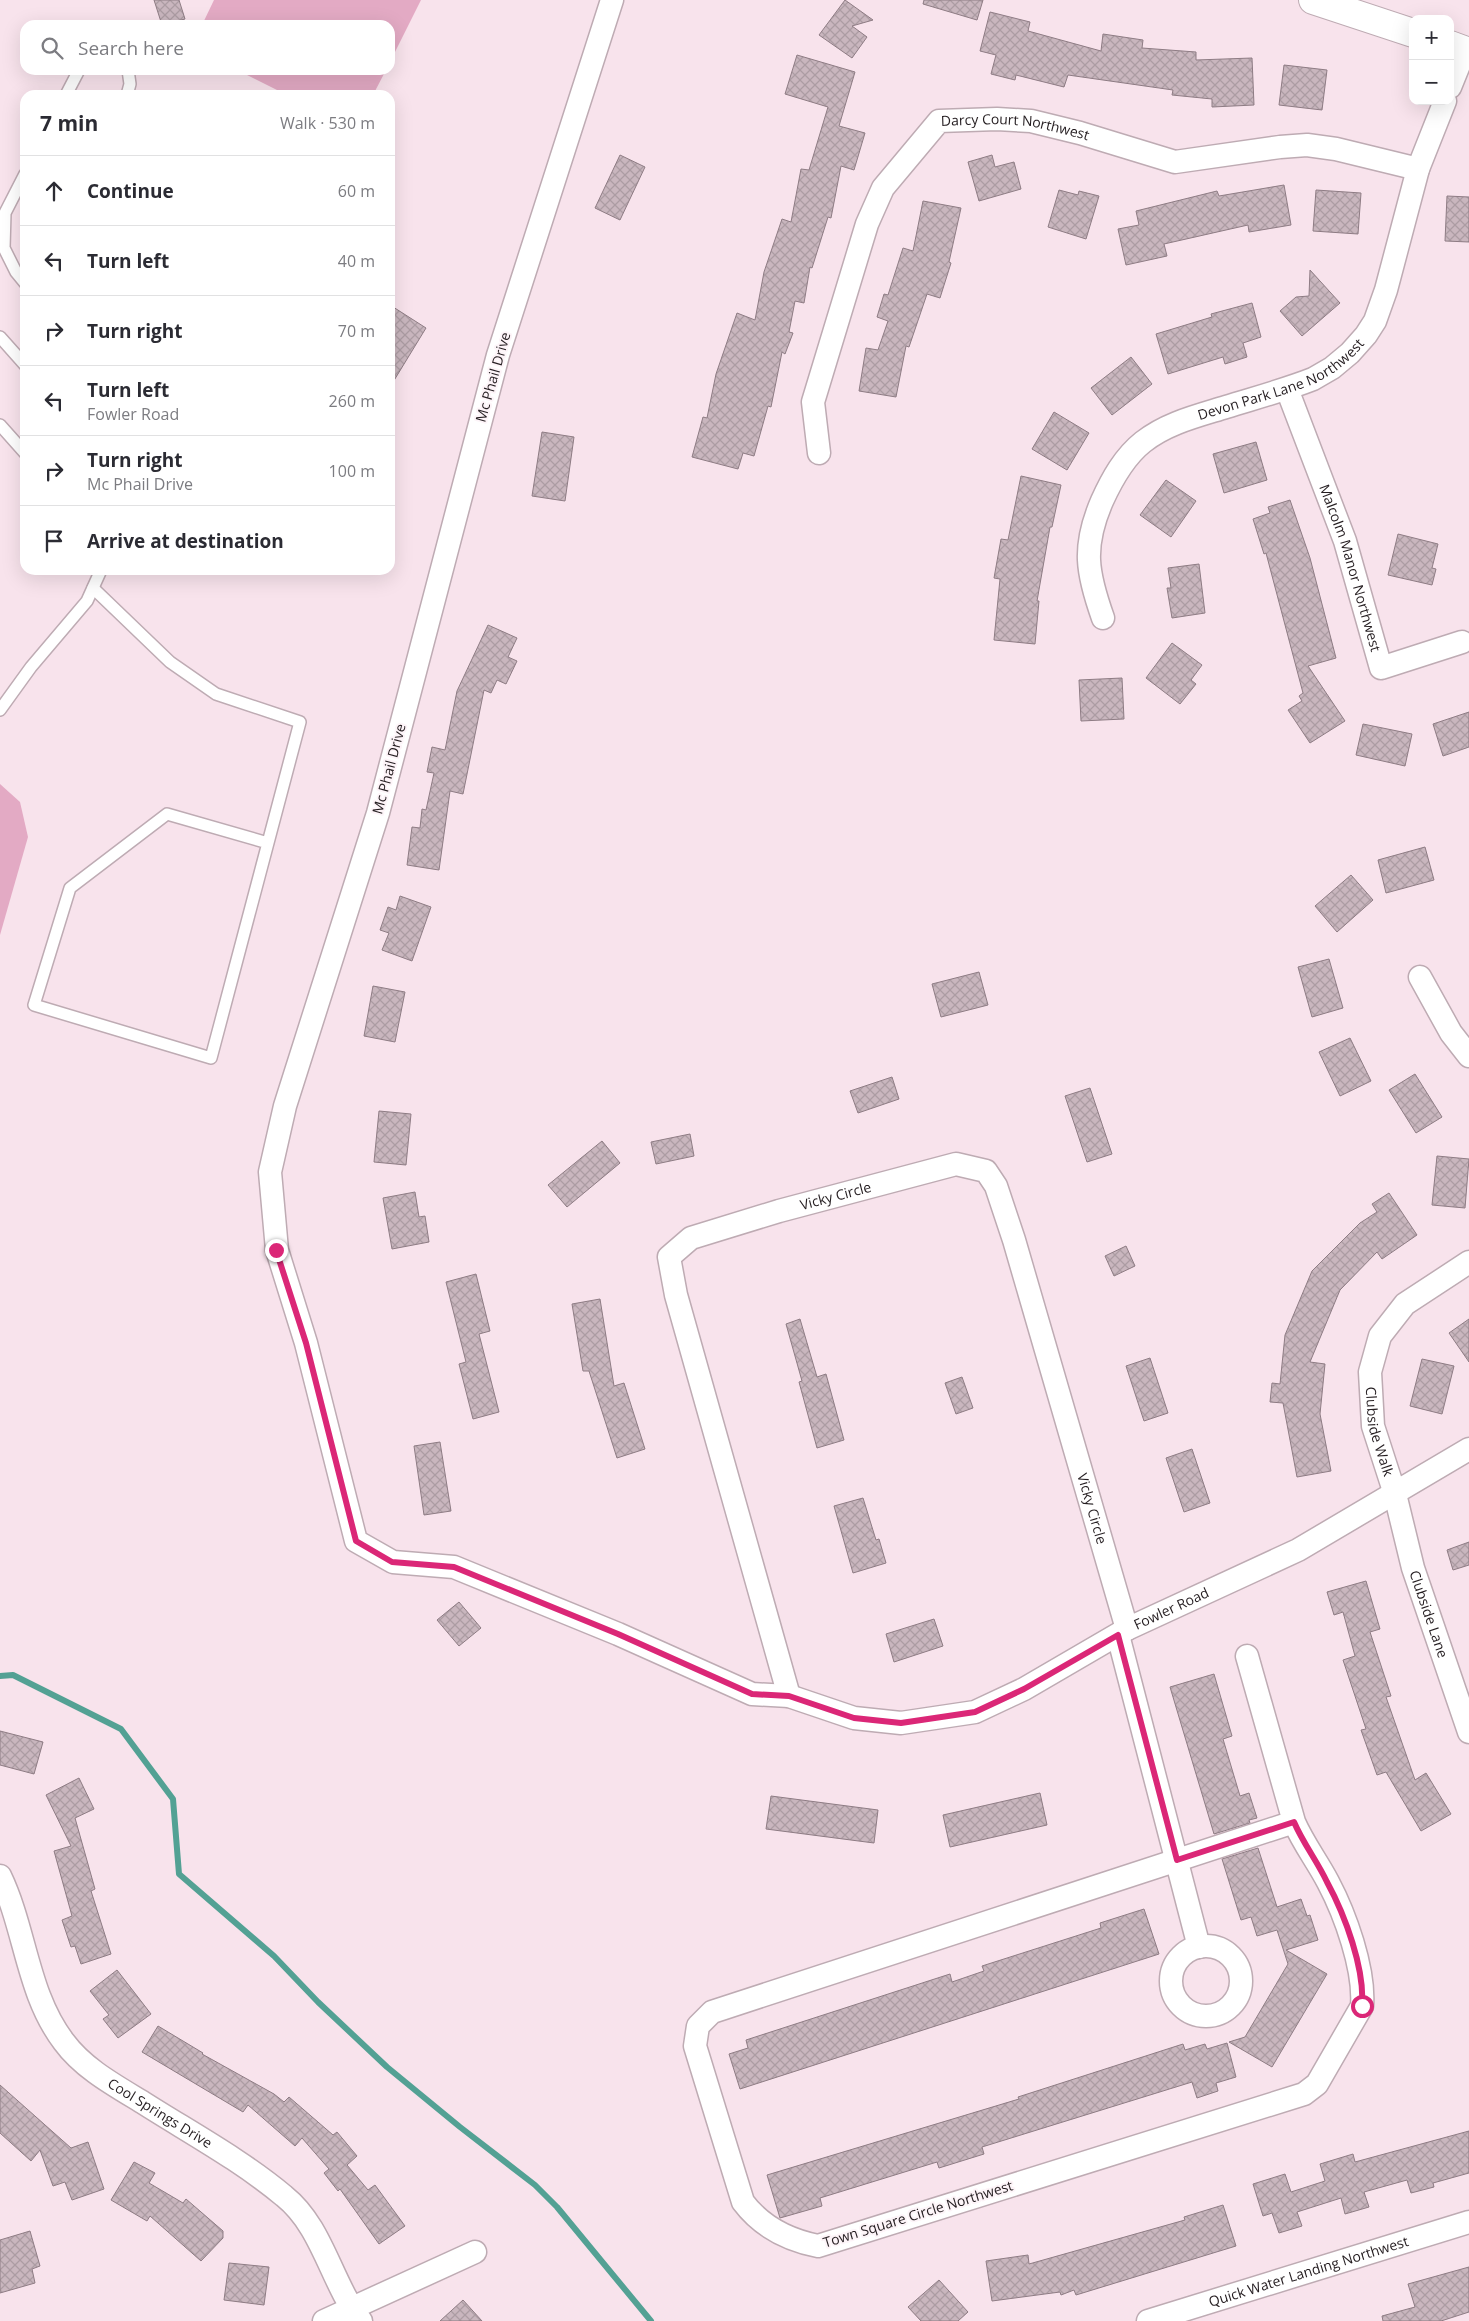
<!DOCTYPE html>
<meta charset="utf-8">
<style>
body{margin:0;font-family:"Open Sans",sans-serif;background:#f7f7f7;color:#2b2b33}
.controls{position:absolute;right:15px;top:15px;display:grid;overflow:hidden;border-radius:10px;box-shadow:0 5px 20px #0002}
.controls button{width:45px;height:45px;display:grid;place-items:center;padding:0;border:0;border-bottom:1px solid #e1e1e2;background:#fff;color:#2b2b33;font:25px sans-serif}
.stop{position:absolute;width:15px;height:15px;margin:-11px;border:4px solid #db2777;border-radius:50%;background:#fff}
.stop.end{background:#db2777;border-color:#fff;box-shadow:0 1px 5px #0008}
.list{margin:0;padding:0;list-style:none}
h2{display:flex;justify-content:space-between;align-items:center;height:65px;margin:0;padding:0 20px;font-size:21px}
h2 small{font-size:16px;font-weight:400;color:#7c7c81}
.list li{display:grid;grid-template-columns:32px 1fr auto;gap:15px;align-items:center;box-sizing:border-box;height:70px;padding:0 20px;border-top:1px solid #e1e1e2}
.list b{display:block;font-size:19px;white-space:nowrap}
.list p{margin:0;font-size:16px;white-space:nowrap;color:#7c7c81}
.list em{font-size:16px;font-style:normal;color:#7c7c81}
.icon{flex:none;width:28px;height:28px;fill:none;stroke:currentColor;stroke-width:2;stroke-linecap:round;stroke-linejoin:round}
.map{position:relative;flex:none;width:1469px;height:2321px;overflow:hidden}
.search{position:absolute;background:#fff;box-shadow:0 5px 20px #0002;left:20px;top:20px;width:375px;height:55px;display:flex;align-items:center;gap:12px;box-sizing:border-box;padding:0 18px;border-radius:15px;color:#7c7c81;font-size:19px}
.panel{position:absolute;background:#fff;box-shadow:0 5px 20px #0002;left:20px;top:90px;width:375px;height:485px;border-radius:15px}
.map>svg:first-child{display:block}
.grass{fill:#e3aac4}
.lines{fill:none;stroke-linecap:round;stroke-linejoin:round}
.stream{stroke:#53a194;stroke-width:6}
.building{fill:url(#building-cross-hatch);stroke:#8e7c84}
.lane-casing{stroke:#beabb3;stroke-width:14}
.street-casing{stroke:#beabb3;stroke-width:25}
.secondary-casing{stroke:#beabb3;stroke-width:30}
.lane{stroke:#fff;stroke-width:11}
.street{stroke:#fff;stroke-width:22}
.secondary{stroke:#fff;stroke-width:28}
.route{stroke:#db2777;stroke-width:6}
.labels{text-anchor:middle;stroke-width:4;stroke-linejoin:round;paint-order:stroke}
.street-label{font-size:14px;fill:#241d20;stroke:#fdf4f8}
</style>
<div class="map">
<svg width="1469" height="2321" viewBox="0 0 1469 2321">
<defs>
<pattern id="building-cross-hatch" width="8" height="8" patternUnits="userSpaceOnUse" patternTransform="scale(1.25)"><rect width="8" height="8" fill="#c9b6be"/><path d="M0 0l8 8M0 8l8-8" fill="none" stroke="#ac9ca3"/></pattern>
</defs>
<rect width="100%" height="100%" fill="#f8e3ec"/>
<g class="grass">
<path d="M214,0H421L390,62V25H202Z"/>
<path d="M237,70H386L373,95H287Z"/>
<path d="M0,784L20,802L28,837L0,935Z"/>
</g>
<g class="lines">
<path class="stream" d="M0,1676L13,1675L121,1729L173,1799L179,1874L274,1956L318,2002L387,2067L460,2127L535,2185L557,2207L651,2321"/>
</g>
<g class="building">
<path d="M154,0H179L185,19L162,25Z"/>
<path d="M845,0L873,20L852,26L867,37L852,58L819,35Z"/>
<path d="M924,0H983L977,20L923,4Z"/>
<path d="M990,12L1030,22L1028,31L1101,51L1103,34L1143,40L1142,48L1196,52V60L1252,58L1254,105L1212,107V99L1172,95L1173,90L1068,75L1064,87L1016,75L1015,80L991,74L996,55L980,51Z"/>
<path d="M797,55L855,72L839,126L865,133L854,170L841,166L831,218L828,217L812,268L810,267L804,303L795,301L789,332L793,333L785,354L782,352L771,407L768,406L754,456L743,453L738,469L692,457L703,417L707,418L716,374L737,313L755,320L764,272L782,219L791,222L801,169L809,170L828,107L785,94Z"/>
<path d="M1284,65L1327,70L1322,110L1279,105Z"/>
<path d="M620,155L645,167L620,220L595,208Z"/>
<path d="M992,155L995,167L1014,162L1021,189L979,201L968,162Z"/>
<path d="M1284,185L1291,225L1249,232L1248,225L1164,244L1167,256L1126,265L1118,229L1139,225L1136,211L1217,191L1219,196Z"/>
<path d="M1059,190L1078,195L1079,191L1099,196L1086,239L1048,227Z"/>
<path d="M1316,190L1361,193L1358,234L1313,231Z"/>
<path d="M1447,196L1469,197V242L1445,241Z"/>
<path d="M923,201L961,208L949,262L951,263L940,298L927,294L909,347L906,346L896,397L859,391L866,348L878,350L888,321L877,317L884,294L888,295L903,248L913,251Z"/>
<path d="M1310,270L1340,303L1302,336L1280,311L1296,297L1309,296Z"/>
<path d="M1252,303L1261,337L1243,343L1247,357L1225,364L1223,357L1168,374L1156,334L1212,317L1211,314Z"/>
<path d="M390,305L426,328L390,387Z"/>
<path d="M1131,357L1152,384L1112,415L1091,388Z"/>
<path d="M1054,412L1089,433L1067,470L1032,449Z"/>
<path d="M542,432L574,437L565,501L532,496Z"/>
<path d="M1256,442L1267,480L1224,493L1213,454Z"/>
<path d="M1021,476L1061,485L1052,527H1050L1037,601H1039L1035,644L994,640L1000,579L994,578L1001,539L1008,540Z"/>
<path d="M1166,480L1196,501L1171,537L1140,515Z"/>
<path d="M1290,500L1310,558L1336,658L1308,666L1345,721L1310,743L1288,710L1302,701L1299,696L1303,693L1266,553L1264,554L1253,519L1270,513L1268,507Z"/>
<path d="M1398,534L1438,544L1432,568L1436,569L1432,585L1388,575Z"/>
<path d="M1199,564L1205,613L1172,618L1167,588H1171L1168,568Z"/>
<path d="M488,625L517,638L508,657L517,661L506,684L497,680L491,693L484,690L463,794L450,791L439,870L407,865L412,827L420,828L422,809L426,810L434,773L427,772L432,747L445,750L457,691Z"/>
<path d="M1172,643L1202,665L1191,680L1196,684L1180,704L1146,678Z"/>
<path d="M1122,678L1124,719L1081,721L1079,680Z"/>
<path d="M1469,712V747L1443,756L1433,724Z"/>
<path d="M1363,724L1412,734L1405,766L1356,755Z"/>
<path d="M1425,847L1434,880L1386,893L1378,860Z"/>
<path d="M1351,875L1373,900L1337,932L1315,906Z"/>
<path d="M400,896L431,907L412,961L382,950L389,933L380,930L388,907L396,910Z"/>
<path d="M1329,959L1343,1008L1312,1017L1298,967Z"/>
<path d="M979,972L988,1005L941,1017L932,984Z"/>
<path d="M373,986L405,992L395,1042L364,1036Z"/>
<path d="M1350,1038L1371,1081L1340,1096L1319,1052Z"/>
<path d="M1415,1074L1442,1117L1416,1133L1389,1090Z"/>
<path d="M892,1077L899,1099L858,1113L850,1091Z"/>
<path d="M1090,1088L1112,1154L1087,1162L1065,1096Z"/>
<path d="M379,1111L411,1114L406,1165L374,1162Z"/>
<path d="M690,1134L694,1156L656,1164L651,1142Z"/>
<path d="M602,1141L620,1163L567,1207L548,1185Z"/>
<path d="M1437,1156L1469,1159L1465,1208L1432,1205Z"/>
<path d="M415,1192L419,1217L425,1216L429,1242L392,1249L383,1198Z"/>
<path d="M1389,1193L1417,1235L1382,1259L1377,1252L1340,1290L1310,1362L1325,1364L1320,1414L1331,1471L1297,1477L1283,1403L1270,1402L1272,1383L1280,1384L1285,1335L1312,1271L1360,1223L1377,1212L1372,1204Z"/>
<path d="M1126,1246L1135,1266L1114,1276L1105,1256Z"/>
<path d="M476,1274L490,1331L479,1334L499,1412L473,1419L459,1364L466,1362L446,1282Z"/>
<path d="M600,1299L614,1386L624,1383L645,1449L617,1458L589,1371H583L572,1304Z"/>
<path d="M800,1319L817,1377L826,1374L844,1440L817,1448L799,1382L802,1381L786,1324Z"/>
<path d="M1469,1319V1362L1449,1333Z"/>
<path d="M1150,1358L1168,1413L1144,1421L1126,1366Z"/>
<path d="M1422,1359L1454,1366L1442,1414L1410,1406Z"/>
<path d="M962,1377L973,1408L956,1414L945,1383Z"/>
<path d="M440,1442L451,1511L424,1515L414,1446Z"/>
<path d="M1192,1449L1210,1503L1184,1512L1166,1458Z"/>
<path d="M863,1498L876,1540L879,1539L886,1563L853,1573L834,1506Z"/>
<path d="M1469,1542V1565L1453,1570L1447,1550Z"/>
<path d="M1366,1581L1380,1629L1370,1632L1391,1696L1386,1697L1415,1780L1426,1773L1451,1814L1421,1831L1386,1772L1377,1775L1361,1730L1366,1729L1343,1660L1355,1656L1343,1612L1334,1615L1327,1592Z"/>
<path d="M459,1602L481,1628L459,1646L437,1620Z"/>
<path d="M934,1619L943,1646L894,1662L886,1634Z"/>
<path d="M1214,1674L1232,1736L1223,1739L1240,1796L1249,1793L1257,1818L1249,1820L1250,1823L1214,1834L1170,1687Z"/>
<path d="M0,1731L43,1742L34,1774L0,1765Z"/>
<path d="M79,1778L94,1809L75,1818L95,1889L91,1891L111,1954L81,1964L75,1946L71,1947L62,1920L72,1916L54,1851L71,1846L46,1795Z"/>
<path d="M1040,1793L1047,1825L950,1847L943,1815Z"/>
<path d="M771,1796L878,1810L874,1843L766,1829Z"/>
<path d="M1258,1848L1277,1907L1301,1899L1307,1916L1310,1915L1318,1940L1286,1950L1327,1974L1272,2067L1229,2042L1245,2037L1288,1964L1277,1930L1257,1936L1251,1917L1241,1920L1222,1859Z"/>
<path d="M1144,1909L1159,1954L740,2089L729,2054L748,2048L746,2040L950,1974L952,1982L984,1971L982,1966L1101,1928L1100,1923Z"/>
<path d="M117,1970L151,2014L118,2038L103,2019L109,2015L90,1991Z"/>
<path d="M158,2026L203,2053L202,2054L274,2094L284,2102L289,2097L333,2135L337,2132L357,2156L347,2165L368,2190L375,2185L405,2226L379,2244L340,2189L338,2191L324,2173L329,2169L302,2138L295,2146L248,2105L243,2112L142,2052Z"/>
<path d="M1227,2043L1236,2077L1216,2083L1218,2091L1197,2098L1192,2082L982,2147L984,2154L939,2168L937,2162L820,2198L822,2206L780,2218L767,2175L1019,2099L1018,2097L1183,2044L1185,2050L1205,2044L1207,2049Z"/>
<path d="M0,2085L71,2148L88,2142L104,2189L72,2200L65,2182L53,2186L40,2150L31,2161L0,2133Z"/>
<path d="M1469,2131V2173L1433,2183L1434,2187L1411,2193L1407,2180L1364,2192L1369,2207L1345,2214L1341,2198L1297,2212L1302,2226L1279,2233L1272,2213L1263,2216L1253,2184L1285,2174L1291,2192L1325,2181L1320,2164L1353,2154L1355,2162Z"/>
<path d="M134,2162L155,2173L149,2183L183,2203L186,2199L223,2231V2238L201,2261L150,2216L147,2221L111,2200Z"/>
<path d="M1223,2205L1236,2246L1076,2295L1074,2290L1061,2295L1060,2292L992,2301L986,2261L1028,2255L1029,2264L1185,2220L1184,2217Z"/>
<path d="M30,2231L40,2266L32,2269L35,2283L0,2293V2240Z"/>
<path d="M229,2263L269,2267L264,2305L224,2300Z"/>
<path d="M1469,2267V2312L1441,2321H1383L1382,2316L1415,2307L1408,2284Z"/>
<path d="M939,2280L968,2312L958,2321H921L908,2307Z"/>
<path d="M463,2300L482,2321H440Z"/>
</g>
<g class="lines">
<defs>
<g id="lane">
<path d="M66,95L79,70"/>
<path d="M127,95L130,84L128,70"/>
<path d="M25,174L5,213L4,248L16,272L25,283"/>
<path d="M0,337L25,365"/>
<path d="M0,425L25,453"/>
<path d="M93,588L170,662L216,694L300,722L211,1058L34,1005L70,888L167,814L268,843"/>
<path d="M0,710L31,667L87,601L101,570"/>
</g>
<g id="street">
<path id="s1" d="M612,0L498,355L378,813L285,1106L270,1172L277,1250L306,1343L356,1541L393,1562L454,1567L618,1634L752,1694L789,1696L854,1718L901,1723L975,1712L1024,1689L1127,1629L1298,1550L1469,1449"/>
<path d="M1450,87L1465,50"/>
<path id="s2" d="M1287,389L1345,541L1381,668L1462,642"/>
<path id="s3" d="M819,453L813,402L867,224L883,188L939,121L997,119L1031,121L1080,133L1175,162L1280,147L1307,145L1336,149L1418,169"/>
<path id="s4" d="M1103,618C1087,573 1082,547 1102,501C1112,479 1124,457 1143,442C1167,423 1197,416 1226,407C1255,398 1285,390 1313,379L1332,368L1350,353L1366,335L1375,321L1386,290L1418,169L1445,101"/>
<path d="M1420,977L1451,1033L1469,1056"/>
<path id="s5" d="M1469,1262L1405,1304L1380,1336L1370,1372L1373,1426L1395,1494L1413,1568L1469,1732"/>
<path d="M1118,1635L1199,1947"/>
<path d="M1247,1656L1294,1822C1303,1843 1317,1861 1328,1882C1345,1914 1365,1969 1362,2006L1317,2084L1304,2094L818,2246C788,2240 761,2226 743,2202L695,2046L698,2026L712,2012L1294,1822"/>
<path id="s6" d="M789,1696L676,1295L669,1257L691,1238L779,1211L956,1164L986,1171L996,1186L1014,1240L1127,1629"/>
<path id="s7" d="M0,1876C26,1930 27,1994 64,2042C83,2068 114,2085 142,2102C189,2132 241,2160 284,2196C323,2227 331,2283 361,2321"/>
<circle cx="1206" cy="1981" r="35"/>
<path d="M324,2321L475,2252"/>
<path id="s8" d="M1148,2321L1469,2222"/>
</g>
<g id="secondary">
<path d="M1313,0L1413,33"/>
<path d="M1450,45L1469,52"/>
</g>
</defs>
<use href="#lane" class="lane-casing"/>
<use href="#street" class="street-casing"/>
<use href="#secondary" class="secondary-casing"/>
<use href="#lane" class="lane"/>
<use href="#street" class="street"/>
<use href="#secondary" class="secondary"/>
</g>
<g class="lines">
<path class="route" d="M276,1250L306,1343L356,1541L392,1562L454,1567L618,1634L752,1694L789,1696L854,1718L901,1723L975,1712L1024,1689L1118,1635L1177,1860L1294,1822C1303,1843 1317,1861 1327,1882C1345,1915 1365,1969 1362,2006"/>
</g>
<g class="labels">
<g class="street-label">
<text dy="5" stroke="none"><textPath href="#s3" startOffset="441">Darcy Court Northwest</textPath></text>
<text transform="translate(493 377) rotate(-74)" y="5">Mc Phail Drive</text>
<text dy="5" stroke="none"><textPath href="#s4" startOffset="346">Devon Park Lane Northwest</textPath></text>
<text dy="5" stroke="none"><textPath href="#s2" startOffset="190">Malcolm Manor Northwest</textPath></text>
<text transform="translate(389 769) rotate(-75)" y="5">Mc Phail Drive</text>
<text dy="5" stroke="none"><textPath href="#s6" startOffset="635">Vicky Circle</textPath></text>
<text dy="5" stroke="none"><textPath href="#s5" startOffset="215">Clubside Walk</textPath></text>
<text dy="5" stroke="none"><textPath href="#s6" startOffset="1145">Vicky Circle</textPath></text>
<text dy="5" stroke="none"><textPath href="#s1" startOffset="2479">Fowler Road</textPath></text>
<text dy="5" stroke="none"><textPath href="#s5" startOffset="405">Clubside Lane</textPath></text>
<text dy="5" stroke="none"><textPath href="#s7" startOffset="299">Cool Springs Drive</textPath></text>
<text transform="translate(918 2214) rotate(-17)" y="5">Town Square Circle Northwest</text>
<text dy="5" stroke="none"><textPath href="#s8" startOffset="168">Quick Water Landing Northwest</textPath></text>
</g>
</g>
</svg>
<div class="controls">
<button>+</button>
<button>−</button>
</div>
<div class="stop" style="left:1362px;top:2006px"></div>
<div class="stop end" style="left:276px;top:1250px"></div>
<div class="search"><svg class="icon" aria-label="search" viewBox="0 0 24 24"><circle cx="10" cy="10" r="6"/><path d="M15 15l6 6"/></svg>Search here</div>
<section class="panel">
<h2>7 min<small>Walk · 530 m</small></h2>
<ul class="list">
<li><svg class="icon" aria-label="ahead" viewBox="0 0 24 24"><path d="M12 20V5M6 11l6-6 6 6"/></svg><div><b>Continue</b></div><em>60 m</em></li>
<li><svg class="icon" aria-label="left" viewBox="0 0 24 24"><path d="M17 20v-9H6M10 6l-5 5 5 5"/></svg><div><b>Turn left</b></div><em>40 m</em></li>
<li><svg class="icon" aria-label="right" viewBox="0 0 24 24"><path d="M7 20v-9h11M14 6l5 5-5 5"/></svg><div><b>Turn right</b></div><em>70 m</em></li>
<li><svg class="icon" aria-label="left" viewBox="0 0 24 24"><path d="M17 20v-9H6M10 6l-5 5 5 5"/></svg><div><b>Turn left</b><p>Fowler Road</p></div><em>260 m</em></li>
<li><svg class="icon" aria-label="right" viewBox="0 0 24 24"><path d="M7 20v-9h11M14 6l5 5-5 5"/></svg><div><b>Turn right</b><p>Mc Phail Drive</p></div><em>100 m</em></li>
<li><svg class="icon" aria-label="arrive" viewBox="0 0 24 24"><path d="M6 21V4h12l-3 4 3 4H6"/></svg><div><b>Arrive at destination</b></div></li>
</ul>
</section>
</div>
